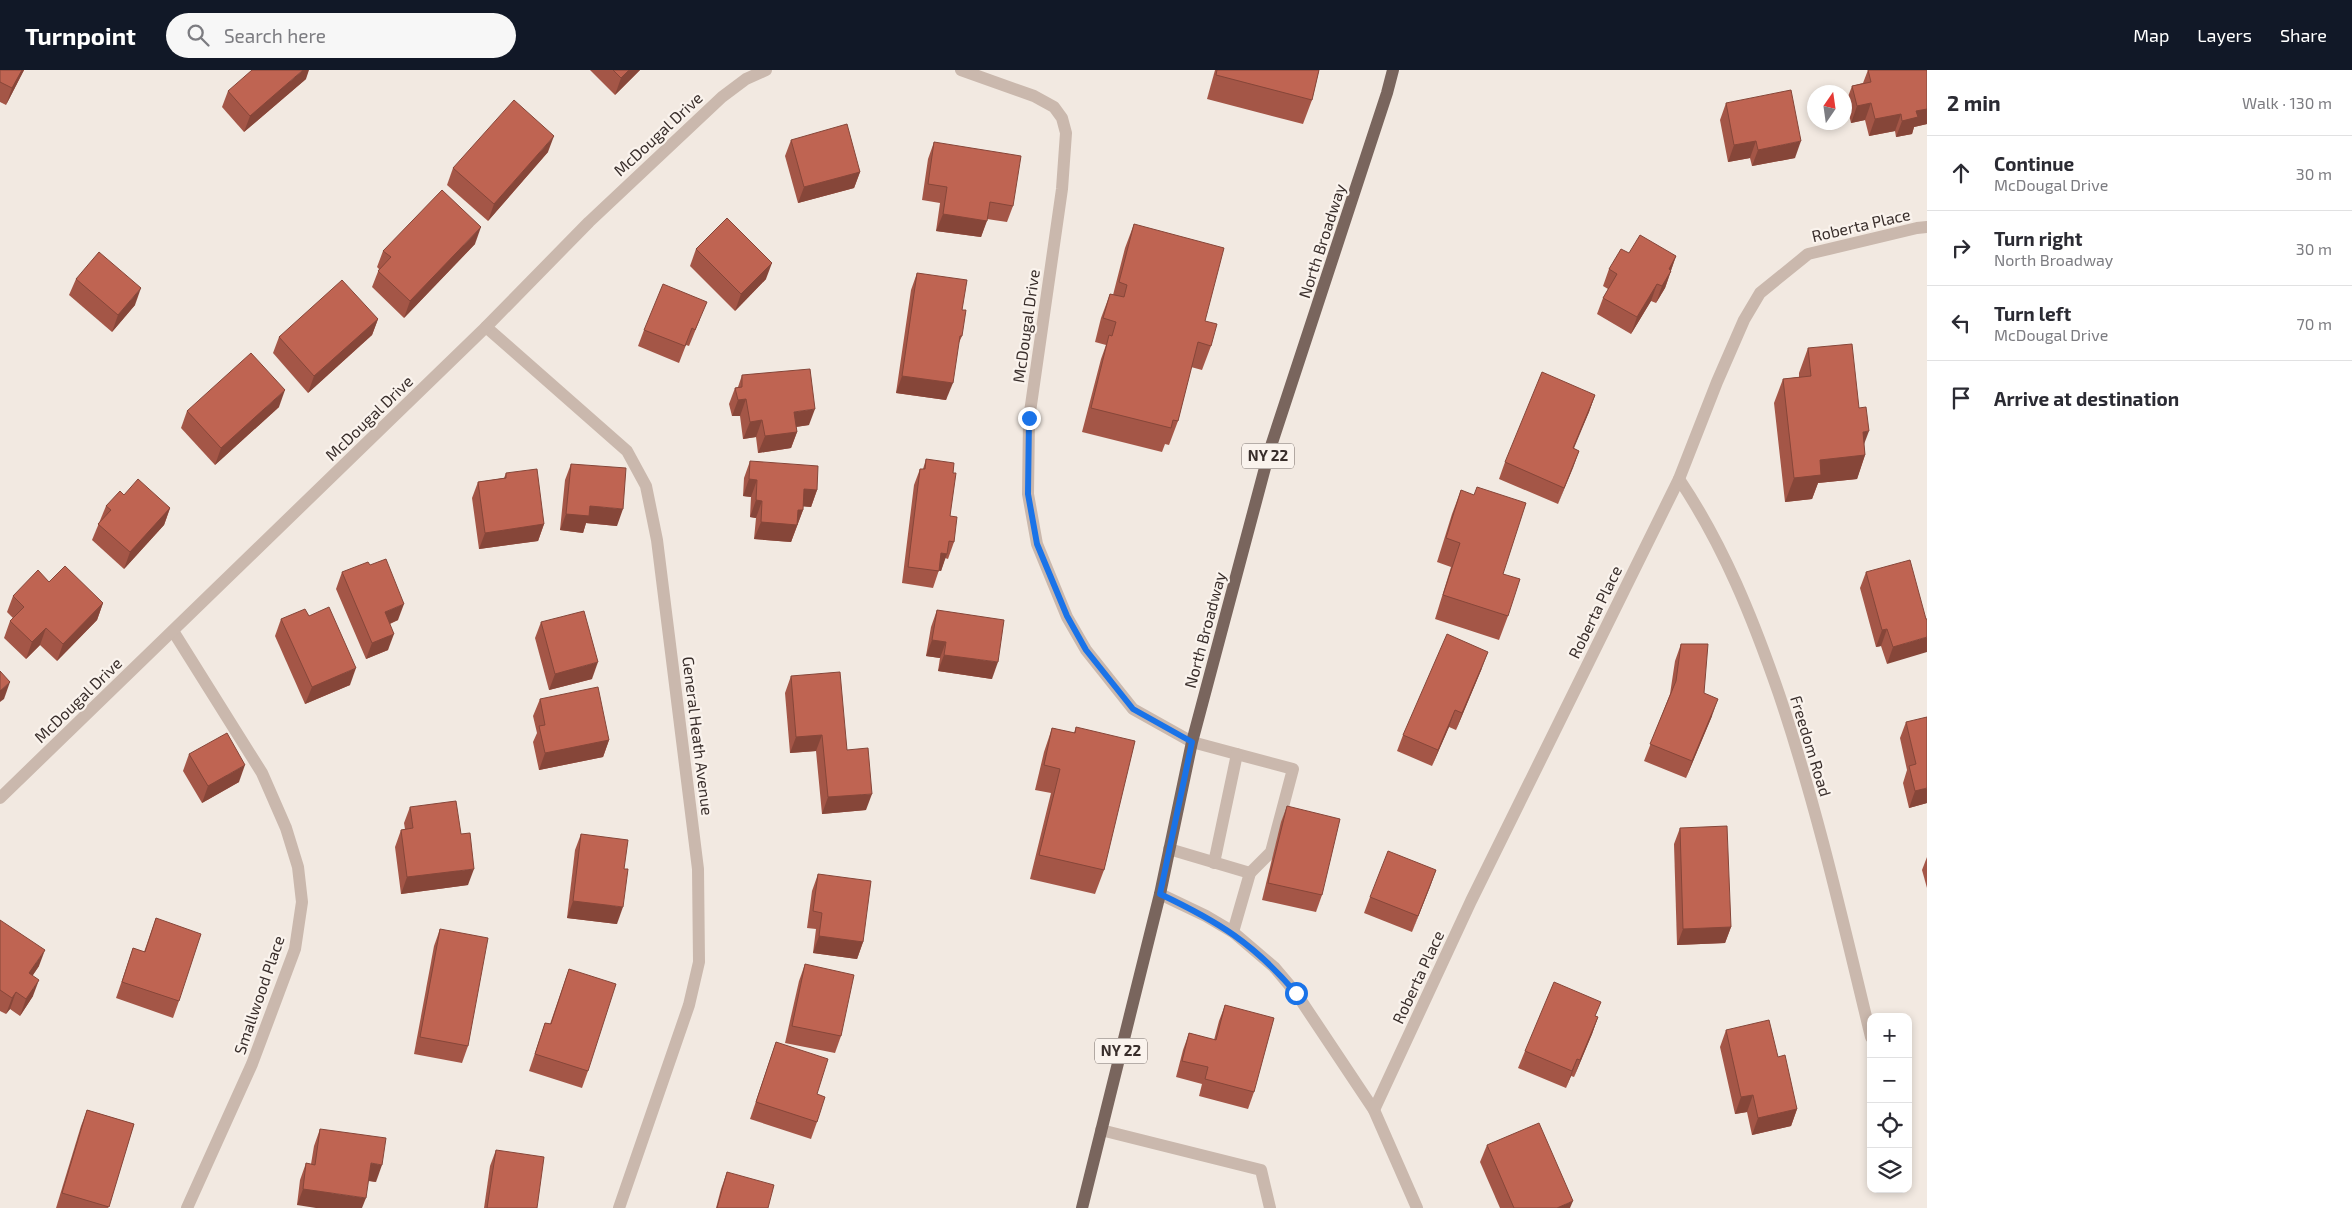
<!DOCTYPE html>
<meta charset="utf-8">
<style>
body{margin:0;font-family:"Exo 2",sans-serif;background:#f7f7f7;color:#2b2b33}
.controls{position:absolute;right:15px;bottom:15px;display:grid;overflow:hidden;border-radius:10px;box-shadow:0 2px 8px #0003}
.controls button{width:45px;height:45px;display:grid;place-items:center;padding:0;border:0;border-bottom:1px solid #e1e1e2;background:#fff;color:#2b2b33;font:25px sans-serif}
.compass{position:absolute;left:1807px;top:15px;width:45px;height:45px;border-radius:50%;background:#fff;box-shadow:0 2px 8px #0003;rotate:13deg}
.stop{position:absolute;width:15px;height:15px;margin:-11px;border:4px solid #1a73e8;border-radius:50%;background:#fff}
.stop.end{background:#1a73e8;border-color:#fff;box-shadow:0 1px 5px #0008}
.list{margin:0;padding:0;list-style:none}
h2{display:flex;justify-content:space-between;align-items:center;height:65px;margin:0;padding:0 20px;font-size:21px}
h2 small{font-size:16px;font-weight:400;color:#7c7c81}
.list li{display:grid;grid-template-columns:32px 1fr auto;gap:15px;align-items:center;box-sizing:border-box;height:75px;padding:0 20px;border-top:1px solid #e1e1e2}
.list b{display:block;font-size:19px;white-space:nowrap}
.list p{margin:0;font-size:16px;white-space:nowrap;color:#7c7c81}
.list em{font-size:16px;font-style:normal;color:#7c7c81}
.icon{flex:none;width:28px;height:28px;fill:none;stroke:currentColor;stroke-width:2;stroke-linecap:round;stroke-linejoin:round}
.map{position:relative;flex:none;width:1927px;height:1138px;overflow:hidden}
header{display:flex;align-items:center;gap:30px;box-sizing:border-box;height:70px;padding:0 25px;background:#111827;color:#fff}
header strong{font-size:24px}
nav{display:flex;gap:28px;margin-inline-start:auto;font-size:18px}
.search{width:350px;height:45px;background:#f7f7f7;display:flex;align-items:center;gap:12px;box-sizing:border-box;padding:0 18px;border-radius:28px;color:#7c7c81;font-size:19px}
main{display:flex}
aside{flex:1;background:#fff}
.map>svg:first-child{display:block}
.lines{fill:none;stroke-linecap:round;stroke-linejoin:round}
.lane{stroke:#cab8ad;stroke-width:12}
.street{stroke:#cab8ad;stroke-width:12}
.primary{stroke:#79655d;stroke-width:12}
.wall{fill:#a45647}
.shaded-wall{fill:#864639}
.building{fill:#bf6452;stroke:#864639}
.route{stroke:#1a73e8;stroke-width:6}
.labels{text-anchor:middle;stroke-width:4.5;stroke-linejoin:round;paint-order:stroke}
.shield{fill:#faf3ed;stroke:#736965;stroke-width:1}
.shield-label{font-size:15px;font-weight:bold;fill:#392e2b}
.street-label{font-size:16px;fill:#392e2b;stroke:#faf3ed}
</style>
<header>
<strong>Turnpoint</strong>
<div class="search"><svg class="icon" aria-label="search" viewBox="0 0 24 24"><circle cx="10" cy="10" r="6"/><path d="M15 15l6 6"/></svg>Search here</div>
<nav><a>Map</a><a>Layers</a><a>Share</a></nav>
</header>
<main>
<div class="map">
<svg width="1927" height="1138" viewBox="0 0 1927 1138">
<rect width="100%" height="100%" fill="#f2e9e1"/>
<g class="lines">
<g class="lane">
<path d="M1192,672L1293,699L1271,782L1250,803L1233,862"/>
<path d="M1169,779L1250,803"/>
<path d="M1214,793L1237,684"/>
<path d="M1101,1060L1261,1100L1270,1138"/>
</g>
<g class="street">
<path d="M961,0L1034,26L1054,37L1062,48L1066,63L1062,119L1029,349L1028,424L1037,474L1067,547L1086,580L1133,639L1192,672"/>
<path d="M486,257L627,381L646,416L657,470L698,799L699,892L689,935L619,1138"/>
<path d="M1679,409C1724,476 1753,549 1779,624C1817,737 1843,852 1871,967"/>
<path d="M173,561L262,703L286,758L298,797L302,832L295,879L252,994L187,1138"/>
<path d="M0,728L486,257L589,152L722,27L746,9L766,0"/>
<path d="M1160,824L1206,846L1233,862L1274,897L1296,923L1374,1040L1417,1138"/>
<path d="M1374,1040L1471,831L1679,409L1717,312L1744,250L1760,223L1808,184L1917,158L1927,157"/>
</g>
<path class="primary" d="M1082,1138L1160,824L1192,672L1270,379L1387,23L1393,0"/>
</g>
<g class="wall">
<path d="M0,0H24L6,35L0,32Z"/>
<path d="M590,0H640L615,25Z"/>
<path d="M1215,0H1319L1312,30L1303,54L1207,29Z"/>
<path d="M1868,0H1927V54L1914,57L1912,64L1896,67L1895,61L1869,66L1865,50L1851,53L1846,32L1852,16L1863,13Z"/>
<path d="M306,9L244,62L222,37L228,21Z"/>
<path d="M1726,33L1795,88L1752,96L1750,88L1728,92L1720,50Z"/>
<path d="M791,70L860,102L854,118L798,133L785,86Z"/>
<path d="M934,72L1013,136L1007,152L987,149L981,167L936,161L940,133L922,130L928,89Z"/>
<path d="M548,82L488,151L447,115L453,98Z"/>
<path d="M1134,154L1205,251L1211,276L1202,300L1191,297L1178,351L1169,375L1165,374L1162,382L1082,362L1101,289L1106,275L1095,272L1101,248L1110,224L1113,225L1125,178Z"/>
<path d="M475,174L404,248L372,217L379,199L377,197L383,181Z"/>
<path d="M696,179L766,209L735,241L690,196Z"/>
<path d="M1629,183L1676,186L1665,218L1656,233L1651,231L1631,264L1597,244L1603,228L1608,219L1603,216L1609,199Z"/>
<path d="M917,203L962,240V266L958,275L946,330L896,323L911,220Z"/>
<path d="M76,209L135,235L112,262L69,225Z"/>
<path d="M378,249L372,265L308,323L273,283L279,267Z"/>
<path d="M700,249L689,276L686,275L679,293L638,276L644,260Z"/>
<path d="M1808,278L1859,338L1865,385L1857,409L1818,413L1812,429L1785,432L1774,333L1783,309L1799,307V303Z"/>
<path d="M742,305L809,355L796,357L797,362L791,378L758,383L756,367L743,369L740,346H732L729,334L735,318L738,317Z"/>
<path d="M1595,325L1589,342L1573,378L1579,381L1558,434L1499,409L1505,392Z"/>
<path d="M279,337L215,395L181,358L187,341Z"/>
<path d="M926,389L953,403L950,446L954,472L948,489L945,488L941,501L939,500L933,518L902,513L914,415L920,399H923Z"/>
<path d="M750,391L817,420L811,437L803,436V440L791,472L754,469L756,448L750,447L751,427L743,426L744,408Z"/>
<path d="M571,394L617,456L586,453L583,463L560,460L565,410Z"/>
<path d="M506,403L544,454L538,471L479,479L472,428L478,412L504,408Z"/>
<path d="M1461,420L1503,504L1508,546L1499,570L1435,549L1451,497L1437,492L1452,444Z"/>
<path d="M124,425L170,438L164,455L124,499L92,470L106,436Z"/>
<path d="M342,502L398,550L390,554L388,580L366,589L336,519Z"/>
<path d="M1866,502L1926,549L1887,594L1881,576L1876,577L1860,518Z"/>
<path d="M49,512L103,533L97,550L57,591L40,575L26,589L4,568L10,551L13,548L7,542L13,526Z"/>
<path d="M937,540L992,609L938,601L940,588L926,586L931,557Z"/>
<path d="M309,546L350,615L305,634L275,566L281,549Z"/>
<path d="M541,552L592,609L549,620L535,568Z"/>
<path d="M1681,574L1704,623L1712,646L1686,708L1644,691L1670,624L1675,591Z"/>
<path d="M1482,598L1456,660L1449,657L1432,696L1397,681L1403,665Z"/>
<path d="M791,606L847,680L866,740L822,744L816,681L790,683L785,623Z"/>
<path d="M540,629L609,670L603,687L539,700L533,672L537,663L533,646Z"/>
<path d="M1906,652L1927,733L1909,738L1903,713L1907,700L1900,668Z"/>
<path d="M1076,657L1104,800L1095,824L1030,809L1051,723L1035,720L1044,682L1052,658L1074,663Z"/>
<path d="M189,684L239,712L202,733L183,701Z"/>
<path d="M1287,736L1322,825L1316,842L1262,830L1281,752Z"/>
<path d="M410,737L468,815L401,824L395,777L401,760L405,759L404,753Z"/>
<path d="M1680,758L1731,857L1725,873L1677,875L1674,774Z"/>
<path d="M581,764L617,854L567,848L575,780Z"/>
<path d="M1927,787V818L1922,800Z"/>
<path d="M1436,800L1412,862L1364,843L1370,827Z"/>
<path d="M818,804L863,872L857,889L813,883L816,859L807,858L812,821Z"/>
<path d="M156,848L179,931L173,948L116,928L133,878L144,882Z"/>
<path d="M0,850L39,896L32,906L33,926L20,946L10,939L6,944L0,941Z"/>
<path d="M440,859L468,976L462,993L414,984L434,876Z"/>
<path d="M805,894L841,966L835,983L785,973L799,911Z"/>
<path d="M569,899L588,1001L582,1018L529,1001L545,953L550,954Z"/>
<path d="M1225,935L1254,1022L1248,1039L1199,1026L1202,1014L1176,1007L1183,980L1189,963L1214,970L1219,951Z"/>
<path d="M1596,946L1598,947L1592,964L1574,1007L1571,1006L1566,1018L1518,998L1525,981Z"/>
<path d="M1726,960L1778,987L1797,1039L1791,1056L1752,1065L1747,1042L1735,1044L1720,977Z"/>
<path d="M776,972L817,1024V1052L811,1069L750,1049Z"/>
<path d="M87,1040L134,1054L108,1138H56L81,1056Z"/>
<path d="M320,1059L376,1112L368,1111L297,1135L300,1110L306,1093L311,1094L314,1076Z"/>
<path d="M1487,1075L1570,1138H1500L1480,1092Z"/>
<path d="M496,1080L537,1138H484L490,1096Z"/>
<path d="M727,1102L768,1138H716L721,1119Z"/>
</g>
<g class="shaded-wall">
<path d="M22,0H24L6,35L12,18Z"/>
<path d="M303,0H309L306,9L244,62L250,46Z"/>
<path d="M629,0H640L615,25L621,8Z"/>
<path d="M1871,33L1865,50L1851,53L1857,36Z"/>
<path d="M1927,39V54L1914,57L1912,64L1896,67L1902,51L1916,41Z"/>
<path d="M1901,44L1895,61L1869,66L1875,49Z"/>
<path d="M554,66L548,82L488,151L494,134Z"/>
<path d="M1756,71L1750,88L1728,92L1734,75Z"/>
<path d="M1801,71L1795,88L1752,96L1758,80Z"/>
<path d="M860,102L854,118L798,133L804,117Z"/>
<path d="M943,144L987,151L981,167L936,161Z"/>
<path d="M481,157L475,174L404,248L410,231Z"/>
<path d="M1676,186L1670,203L1669,199Z"/>
<path d="M772,193L766,209L735,241L741,224Z"/>
<path d="M1671,201L1665,218L1656,233L1662,216Z"/>
<path d="M1657,214L1651,231L1631,264L1637,247Z"/>
<path d="M141,218L135,235L112,262L118,245Z"/>
<path d="M378,249L372,265L308,323L314,306Z"/>
<path d="M902,306L953,313L946,330L896,323Z"/>
<path d="M285,320L279,337L215,395L221,378Z"/>
<path d="M1595,325L1589,342L1567,395L1573,378Z"/>
<path d="M746,329L740,346H732L738,330Z"/>
<path d="M815,339L809,355L788,358L794,342Z"/>
<path d="M762,350L756,367L743,369L750,352Z"/>
<path d="M1869,361L1860,385L1863,362Z"/>
<path d="M797,362L791,378L758,383L765,366Z"/>
<path d="M1579,381L1573,398L1558,434L1564,418Z"/>
<path d="M1865,385L1857,409L1818,413L1812,429L1785,432L1794,408L1820,390Z"/>
<path d="M749,409L757,410L751,427L743,426Z"/>
<path d="M804,419L817,420L811,437L798,436Z"/>
<path d="M756,430L762,431L756,448L750,447Z"/>
<path d="M590,436L623,439L617,456L586,453L583,463L560,460L566,444Z"/>
<path d="M170,438L164,455L124,499L130,482Z"/>
<path d="M798,440H803L791,472L754,469L761,452Z"/>
<path d="M544,454L538,471L479,479L485,463Z"/>
<path d="M941,483L947,484L941,501L935,500Z"/>
<path d="M103,533L97,550L57,591L63,574Z"/>
<path d="M404,534L398,550L379,558L385,542Z"/>
<path d="M46,558L40,575L26,589L32,572Z"/>
<path d="M1887,559L1881,576L1876,577L1882,560Z"/>
<path d="M394,564L388,580L366,589L372,573Z"/>
<path d="M1927,567V582L1887,594L1893,577Z"/>
<path d="M932,570L946,572L940,588L926,586Z"/>
<path d="M1488,582L1482,598L1456,660L1462,643Z"/>
<path d="M944,585L998,592L992,609L938,601Z"/>
<path d="M598,592L592,609L549,620L555,604Z"/>
<path d="M356,598L350,615L305,634L312,617Z"/>
<path d="M10,612L4,629L0,632V621Z"/>
<path d="M1718,629L1712,646L1686,708L1692,691Z"/>
<path d="M1455,640L1449,657L1432,696L1438,680Z"/>
<path d="M822,665L816,681L790,683L796,667Z"/>
<path d="M609,670L603,687L539,700L545,683Z"/>
<path d="M245,695L239,712L202,733L208,716Z"/>
<path d="M1927,718V733L1909,738L1915,721Z"/>
<path d="M872,724L866,740L822,744L828,727Z"/>
<path d="M474,799L468,815L401,824L407,807Z"/>
<path d="M1436,800L1430,817L1412,862L1418,846Z"/>
<path d="M573,831L623,837L617,854L567,848Z"/>
<path d="M1731,857L1725,873L1677,875L1683,859Z"/>
<path d="M819,866L863,872L857,889L813,883Z"/>
<path d="M45,880L39,896L23,920L29,903Z"/>
<path d="M39,910L33,926L20,946L26,929Z"/>
<path d="M16,922L10,939L6,944L12,928Z"/>
<path d="M1598,947L1592,964L1574,1007L1580,990Z"/>
<path d="M1577,989L1571,1006L1566,1018L1572,1001Z"/>
<path d="M1753,1025L1747,1042L1735,1044L1741,1027Z"/>
<path d="M1797,1039L1791,1056L1752,1065L1758,1048Z"/>
<path d="M371,1093L382,1095L376,1112L365,1110Z"/>
<path d="M303,1119L366,1128L362,1138H316L297,1135Z"/>
<path d="M1573,1131L1570,1138H1557Z"/>
</g>
<g class="building">
<path d="M0,0H22L12,18L0,12Z"/>
<path d="M252,0H303L250,46L228,21Z"/>
<path d="M613,0H629L621,8Z"/>
<path d="M1217,0H1319L1312,30L1216,5Z"/>
<path d="M1868,0H1927V39L1916,41L1918,47L1902,51L1901,44L1875,49L1871,33L1857,36L1852,16L1871,12Z"/>
<path d="M1791,20L1801,71L1758,80L1756,71L1734,75L1726,33Z"/>
<path d="M514,30L554,66L494,134L453,98Z"/>
<path d="M847,54L860,102L804,117L791,70Z"/>
<path d="M934,72L1021,86L1013,136L990,132L987,151L943,144L947,117L928,114Z"/>
<path d="M442,120L481,157L410,231L378,201L391,187L383,181Z"/>
<path d="M727,148L772,193L741,224L696,179Z"/>
<path d="M1134,154L1224,178L1205,251L1217,254L1211,276L1198,272L1178,351L1173,350L1171,358L1091,338L1109,265L1112,266L1116,252L1103,248L1110,224L1124,227L1127,215L1119,212Z"/>
<path d="M1640,165L1676,186L1669,199L1671,201L1662,216L1657,214L1637,247L1603,228L1617,204L1609,199L1621,179L1629,183Z"/>
<path d="M99,182L141,218L118,245L76,209Z"/>
<path d="M917,203L967,210L962,240H966L962,266H960L953,313L902,306Z"/>
<path d="M342,210L378,249L314,306L279,267Z"/>
<path d="M663,214L707,232L695,260L692,258L685,276L644,260Z"/>
<path d="M1852,274L1859,338L1866,337L1869,361L1863,362L1865,385L1820,390L1821,405L1794,408L1783,309L1811,306L1808,278Z"/>
<path d="M251,283L285,320L221,378L187,341Z"/>
<path d="M810,299L815,339L794,342L797,362L765,366L762,350L750,352L746,329L738,330L735,318L742,317V305Z"/>
<path d="M1542,302L1595,325L1573,378L1579,381L1564,418L1505,392Z"/>
<path d="M926,389L954,393L953,403H956L950,446L957,447L954,472L949,471L947,484L941,483L939,501L908,497L920,399H925Z"/>
<path d="M750,391L818,396L817,420L804,419L803,440H798L797,455L761,452L762,431L756,430L757,410L749,409Z"/>
<path d="M571,394L626,398L623,439L590,436L589,446L566,444Z"/>
<path d="M537,399L544,454L485,463L478,412L506,408V403Z"/>
<path d="M138,409L170,438L130,482L98,454L111,440L106,436L120,421L124,425Z"/>
<path d="M1477,417L1526,433L1503,504L1520,509L1508,546L1443,525L1460,473L1446,468L1461,420L1474,425Z"/>
<path d="M386,489L404,534L385,542L394,564L372,573L342,502L368,492L370,495Z"/>
<path d="M1910,490L1926,549H1927V567L1893,577L1887,559L1882,560L1866,502Z"/>
<path d="M65,496L103,533L63,574L46,558L32,572L10,551L24,537L13,526L38,500L49,512Z"/>
<path d="M329,537L356,598L312,617L281,549L305,539L309,546Z"/>
<path d="M937,540L1004,550L998,592L944,585L946,572L932,570Z"/>
<path d="M584,541L598,592L555,604L541,552Z"/>
<path d="M1447,564L1488,582L1462,643L1455,640L1438,680L1403,665Z"/>
<path d="M1681,574H1708L1704,623L1718,629L1692,691L1650,674L1676,611Z"/>
<path d="M0,601L10,612L0,621Z"/>
<path d="M840,602L847,680L868,678L872,724L828,727L822,665L796,667L791,606Z"/>
<path d="M598,617L609,670L545,683L539,656L545,655L540,629Z"/>
<path d="M1927,647V718L1915,721L1909,696L1916,694L1906,652Z"/>
<path d="M1076,657L1135,671L1104,800L1039,785L1060,699L1044,695L1052,658L1075,663Z"/>
<path d="M227,663L245,695L208,716L189,684Z"/>
<path d="M456,731L461,764L470,763L474,799L407,807L401,760L413,758L410,737Z"/>
<path d="M1287,736L1340,749L1322,825L1268,813Z"/>
<path d="M1727,756L1731,857L1683,859L1680,758Z"/>
<path d="M581,764L628,770L624,799H628L623,837L573,831Z"/>
<path d="M1388,781L1436,800L1418,846L1370,827Z"/>
<path d="M818,804L871,811L863,872L819,866L822,843L813,841Z"/>
<path d="M156,848L201,864L179,931L122,912L133,878L145,882Z"/>
<path d="M0,850L45,880L29,903L39,910L26,929L16,922L12,928L0,920Z"/>
<path d="M440,859L488,868L468,976L420,967Z"/>
<path d="M805,894L854,905L841,966L792,956Z"/>
<path d="M569,899L616,914L588,1001L535,984L545,953L551,954Z"/>
<path d="M1554,912L1601,932L1595,946L1598,947L1580,990L1577,989L1572,1001L1525,981Z"/>
<path d="M1225,935L1274,948L1254,1022L1205,1009L1208,997L1182,991L1189,963L1216,970Z"/>
<path d="M1769,950L1778,987L1785,985L1797,1039L1758,1048L1753,1025L1741,1027L1726,960Z"/>
<path d="M776,972L828,989L817,1024L825,1027L817,1052L756,1032Z"/>
<path d="M87,1040L134,1054L109,1137L62,1123Z"/>
<path d="M1539,1053L1573,1131L1557,1138H1514L1487,1075Z"/>
<path d="M320,1059L386,1068L382,1095L371,1093L366,1128L303,1119L306,1093L315,1095Z"/>
<path d="M496,1080L544,1087L537,1138H487Z"/>
<path d="M727,1102L774,1115L768,1138H717Z"/>
</g>
<g class="lines">
<path class="route" d="M1029,348L1028,424L1037,474L1067,546L1086,580L1133,639L1192,672L1160,824C1219,852 1253,873 1296,923"/>
</g>
<g class="labels">
<g class="shield">
<rect x="1242" y="373.5" width="52" height="25" rx="4"/>
<rect x="1095" y="968.5" width="52" height="25" rx="4"/>
</g>
<g class="shield-label">
<text x="1268" y="391">NY 22</text>
<text x="1121" y="986">NY 22</text>
</g>
<g class="street-label">
<text transform="translate(658 64) rotate(-43)" y="6">McDougal Drive</text>
<text transform="translate(1861 155) rotate(-13)" y="6">Roberta Place</text>
<text transform="translate(1322 171) rotate(-72)" y="6">North Broadway</text>
<text transform="translate(1026 256) rotate(-82)" y="6">McDougal Drive</text>
<text transform="translate(369 348) rotate(-44)" y="6">McDougal Drive</text>
<text transform="translate(1595 542) rotate(-64)" y="6">Roberta Place</text>
<text transform="translate(1205 560) rotate(-75)" y="6">North Broadway</text>
<text transform="translate(78 630) rotate(-44)" y="6">McDougal Drive</text>
<text transform="translate(698 666) rotate(83)" y="6">General Heath Avenue</text>
<text transform="translate(1811 676) rotate(73)" y="6">Freedom Road</text>
<text transform="translate(1418 907) rotate(-65)" y="6">Roberta Place</text>
<text transform="translate(259 925) rotate(-71)" y="6">Smallwood Place</text>
</g>
</g>
</svg>
<div class="controls">
<button>+</button>
<button>−</button>
<button><svg class="icon" aria-label="locate" viewBox="0 0 24 24"><circle cx="12" cy="12" r="6"/><path d="M12 2v4M12 18v4M2 12h4M18 12h4"/></svg></button>
<button><svg class="icon" aria-label="layers" viewBox="0 0 24 24"><path d="M12 4l9 5-9 5-9-5zM3 14l9 5 9-5"/></svg></button>
</div>
<svg class="compass" viewBox="-18 -18 36 36"><path d="M0-13l5 13h-10z" fill="#e53935"/><path d="M0 13l5-13h-10z" fill="#7c7c81"/></svg>
<div class="stop" style="left:1296px;top:923px"></div>
<div class="stop end" style="left:1029px;top:348px"></div>
</div>
<aside>
<h2>2 min<small>Walk · 130 m</small></h2>
<ul class="list">
<li><svg class="icon" aria-label="ahead" viewBox="0 0 24 24"><path d="M12 20V5M6 11l6-6 6 6"/></svg><div><b>Continue</b><p>McDougal Drive</p></div><em>30 m</em></li>
<li><svg class="icon" aria-label="right" viewBox="0 0 24 24"><path d="M7 20v-9h11M14 6l5 5-5 5"/></svg><div><b>Turn right</b><p>North Broadway</p></div><em>30 m</em></li>
<li><svg class="icon" aria-label="left" viewBox="0 0 24 24"><path d="M17 20v-9H6M10 6l-5 5 5 5"/></svg><div><b>Turn left</b><p>McDougal Drive</p></div><em>70 m</em></li>
<li><svg class="icon" aria-label="arrive" viewBox="0 0 24 24"><path d="M6 21V4h12l-3 4 3 4H6"/></svg><div><b>Arrive at destination</b></div></li>
</ul>
</aside>
</main>
